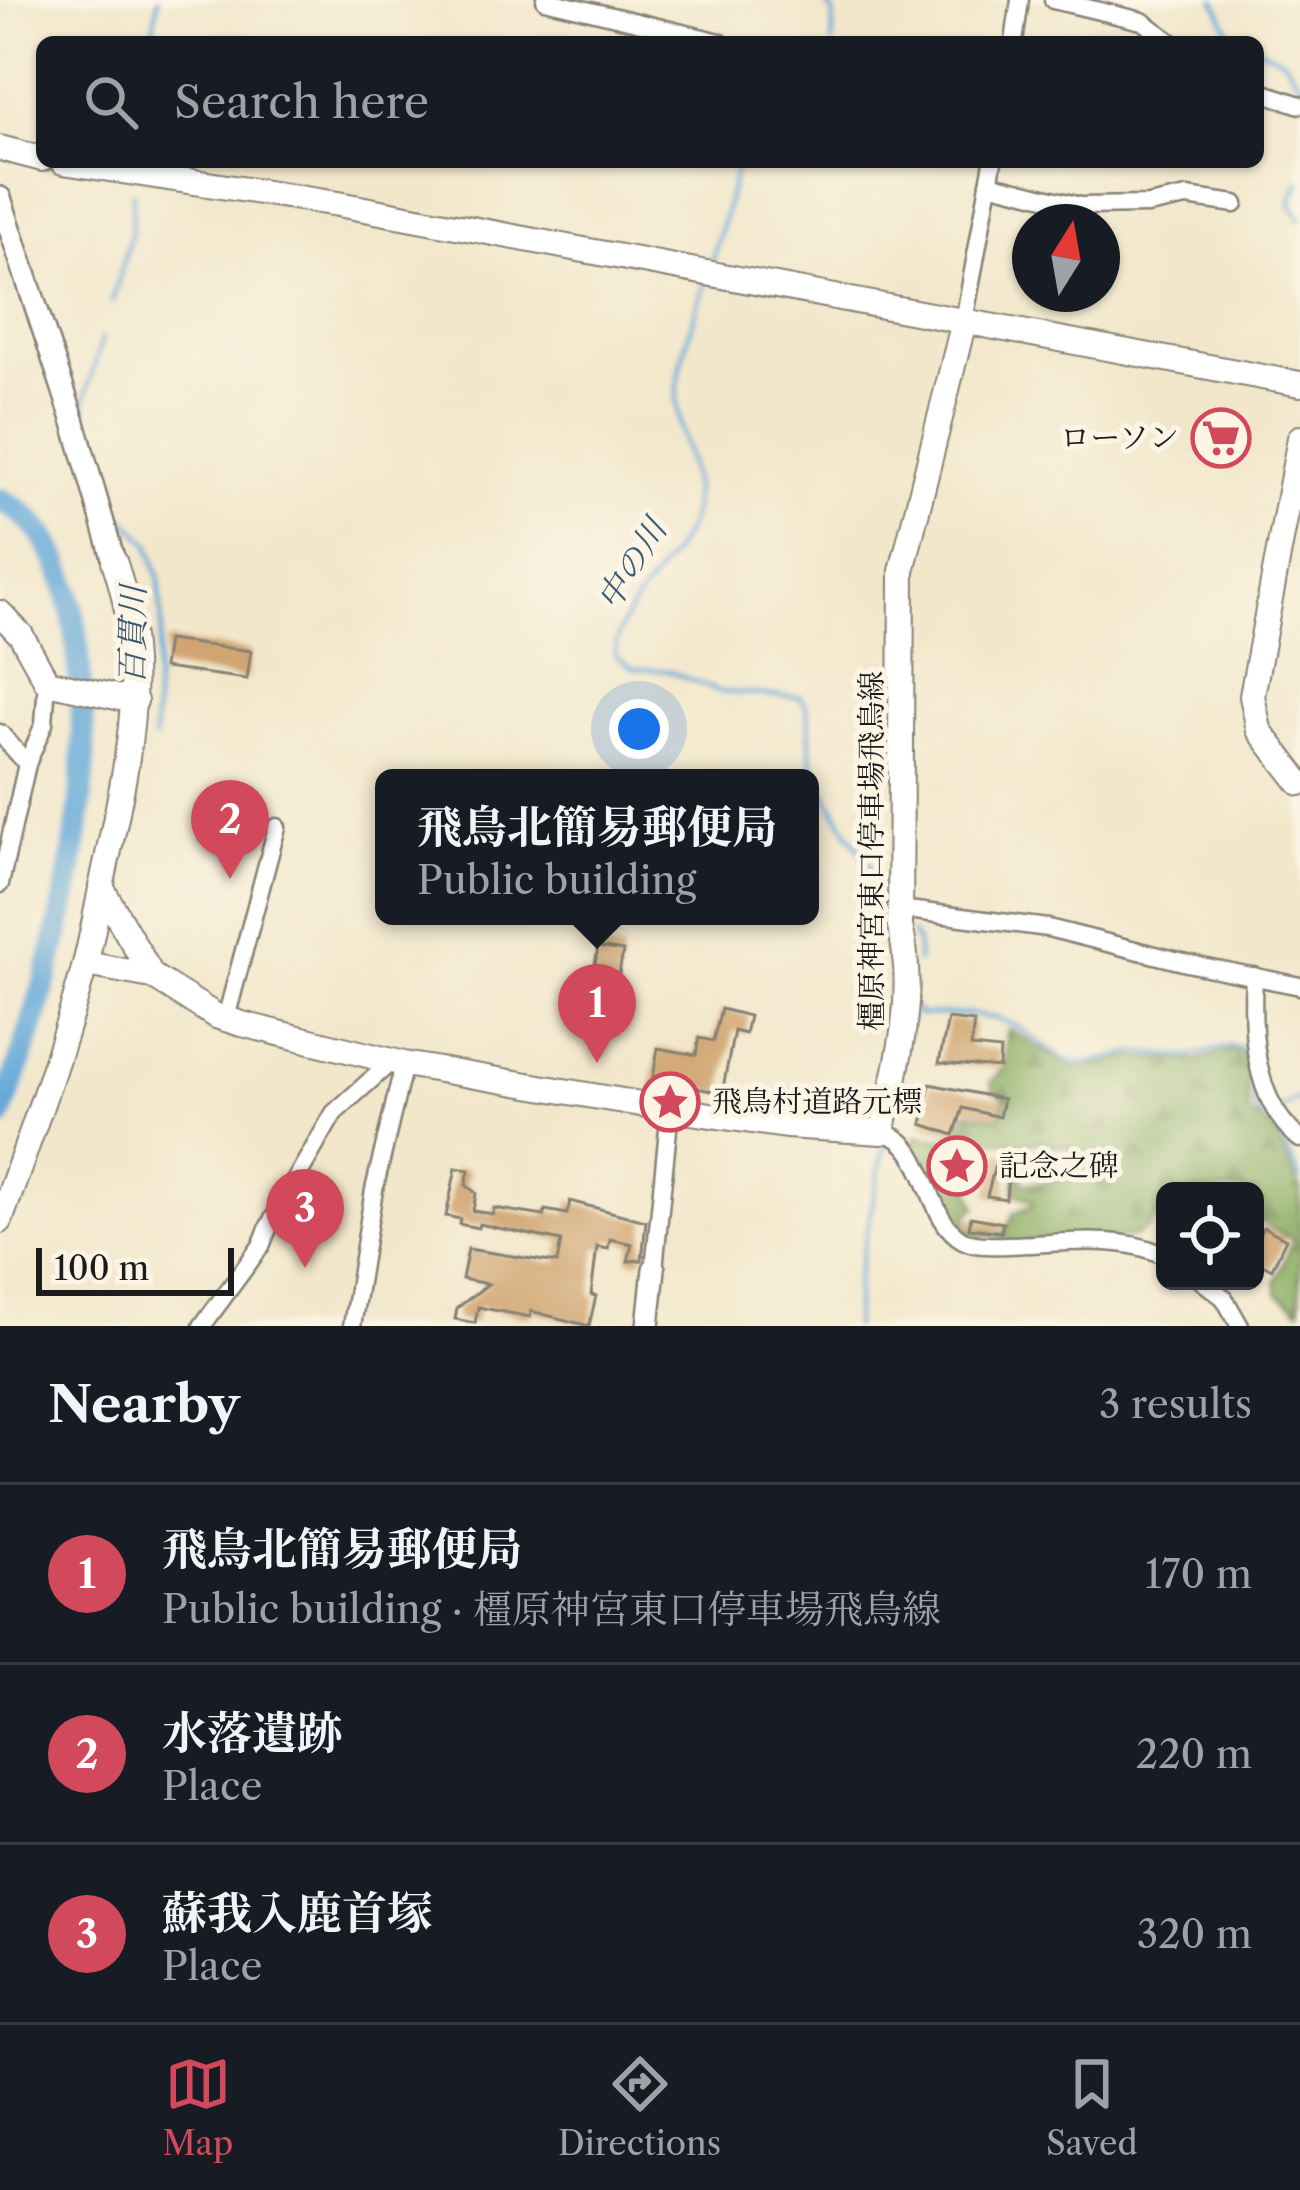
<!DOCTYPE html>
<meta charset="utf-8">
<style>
body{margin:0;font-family:"Libre Caslon Text","Noto Serif JP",serif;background:#20242c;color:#f1f3f6}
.controls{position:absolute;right:36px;bottom:36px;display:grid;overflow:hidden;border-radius:18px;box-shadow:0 3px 9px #0004}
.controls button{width:108px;height:108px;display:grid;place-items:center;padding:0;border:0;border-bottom:3px solid #363941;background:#171b24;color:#f1f3f6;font:60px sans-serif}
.compass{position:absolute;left:1012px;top:204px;width:108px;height:108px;border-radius:50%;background:#171b24;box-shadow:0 3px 9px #0004;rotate:11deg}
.scale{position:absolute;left:36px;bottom:30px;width:198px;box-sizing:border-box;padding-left:12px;border:6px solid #1c1c1c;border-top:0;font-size:33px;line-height:42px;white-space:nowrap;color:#1c1c1c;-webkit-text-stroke:9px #fcf5e5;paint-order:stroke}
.you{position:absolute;left:639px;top:729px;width:42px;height:42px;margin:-30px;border:9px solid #fff;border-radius:50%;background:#1a73e8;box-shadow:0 0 0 18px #1a73e833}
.badge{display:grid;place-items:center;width:78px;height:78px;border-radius:50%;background:#d1495b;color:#fff;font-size:39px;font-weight:700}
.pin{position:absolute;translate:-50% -99px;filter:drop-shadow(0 3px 6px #0008)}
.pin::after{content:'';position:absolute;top:63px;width:42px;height:36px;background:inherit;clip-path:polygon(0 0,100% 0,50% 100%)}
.popup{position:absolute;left:375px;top:769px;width:444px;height:156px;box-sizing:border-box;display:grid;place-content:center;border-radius:18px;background:#171b24;filter:drop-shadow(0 3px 9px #0005);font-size:39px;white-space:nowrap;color:#9ea1a6}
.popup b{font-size:45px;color:#f1f3f6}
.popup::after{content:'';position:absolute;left:50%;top:100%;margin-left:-24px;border:24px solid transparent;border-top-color:#171b24}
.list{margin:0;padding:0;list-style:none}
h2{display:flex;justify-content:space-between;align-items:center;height:156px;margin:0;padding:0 48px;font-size:51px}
h2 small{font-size:39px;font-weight:400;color:#9ea1a6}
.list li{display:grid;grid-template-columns:78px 1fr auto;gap:36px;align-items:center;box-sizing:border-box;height:180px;padding:0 48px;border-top:3px solid #363941}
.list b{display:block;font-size:45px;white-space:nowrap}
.list p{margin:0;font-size:39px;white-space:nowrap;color:#9ea1a6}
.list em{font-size:39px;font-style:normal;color:#9ea1a6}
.icon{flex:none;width:66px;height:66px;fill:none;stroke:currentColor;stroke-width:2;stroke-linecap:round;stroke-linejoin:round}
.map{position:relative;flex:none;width:1300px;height:1326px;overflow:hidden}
.search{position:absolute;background:#171b24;box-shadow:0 3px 9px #0004;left:36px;right:36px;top:36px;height:132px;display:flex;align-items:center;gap:30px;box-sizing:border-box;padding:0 42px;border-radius:18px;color:#9ea1a6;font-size:45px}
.sheet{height:696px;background:#171b24}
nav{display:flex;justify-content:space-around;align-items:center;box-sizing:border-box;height:168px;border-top:3px solid #363941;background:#171b24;font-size:33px;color:#9ea1a6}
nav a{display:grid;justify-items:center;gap:6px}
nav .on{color:#d1495b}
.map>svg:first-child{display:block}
.forest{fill:url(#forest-firs);stroke:#52643e;stroke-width:3;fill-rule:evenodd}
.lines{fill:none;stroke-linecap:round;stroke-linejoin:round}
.stream{stroke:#62a8d8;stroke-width:4.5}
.river{stroke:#62a8d8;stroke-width:24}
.building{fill:#d0a571}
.minor-casing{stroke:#878274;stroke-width:21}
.tertiary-casing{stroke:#878274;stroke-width:26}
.secondary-casing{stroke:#878274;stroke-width:28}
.primary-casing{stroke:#878274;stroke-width:28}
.minor{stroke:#fff;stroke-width:16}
.tertiary{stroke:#fff;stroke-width:21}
.secondary{stroke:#fff;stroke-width:24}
.primary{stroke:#fff;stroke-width:24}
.labels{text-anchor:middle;stroke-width:10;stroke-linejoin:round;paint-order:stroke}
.poi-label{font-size:30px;fill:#1c1c1c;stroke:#fcf5e5;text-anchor:start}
.street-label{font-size:30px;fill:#1c1c1c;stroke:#fcf5e5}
.water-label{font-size:33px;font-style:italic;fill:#3c5b71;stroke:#fcf5e5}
</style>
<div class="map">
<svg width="1300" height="1326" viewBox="0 0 1300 1326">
<defs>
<pattern id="forest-firs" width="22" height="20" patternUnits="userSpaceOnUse" patternTransform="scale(3)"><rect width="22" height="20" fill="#88ac61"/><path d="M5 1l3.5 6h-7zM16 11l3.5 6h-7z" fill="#6e8b4f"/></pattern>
</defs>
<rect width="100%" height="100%" fill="#fcf5e5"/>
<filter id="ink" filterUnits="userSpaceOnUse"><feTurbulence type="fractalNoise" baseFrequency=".00833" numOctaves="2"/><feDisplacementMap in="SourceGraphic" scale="24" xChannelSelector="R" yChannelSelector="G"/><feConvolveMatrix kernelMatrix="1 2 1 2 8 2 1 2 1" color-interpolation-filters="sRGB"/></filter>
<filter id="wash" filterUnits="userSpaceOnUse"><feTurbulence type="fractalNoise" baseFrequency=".004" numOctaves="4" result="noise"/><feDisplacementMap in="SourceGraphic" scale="48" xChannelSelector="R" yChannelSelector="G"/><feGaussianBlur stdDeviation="2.7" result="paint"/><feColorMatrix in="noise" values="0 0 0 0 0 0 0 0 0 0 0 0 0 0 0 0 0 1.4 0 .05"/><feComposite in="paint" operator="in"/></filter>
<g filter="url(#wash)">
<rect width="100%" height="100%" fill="#f2e7cb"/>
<path class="forest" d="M1010,1030L1072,1067H1088L1126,1057L1198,1061L1231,1050H1239L1247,1058L1248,1112L1272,1128L1300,1187V1310L1278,1294L1276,1281L1293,1240L1255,1219V1191H1165C1165,1211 1150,1231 1132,1237L1018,1242L988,1236L979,1240L954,1227L913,1148L917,1135L938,1139L956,1136L966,1112L1000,1118L1005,1098L993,1090L991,1082L1006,1066V1032ZM985,1138L1021,1145L1014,1193L1033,1201L1031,1206L1014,1213L1003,1236L966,1227L968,1215L977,1207L971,1193L981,1141ZM1030,1141L1069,1148L1076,1163L1074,1171L1062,1180L1022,1184Z"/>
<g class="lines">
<g class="stream">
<path d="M824,0L834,14L832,42"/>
<path d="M1215,0L1230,32L1240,42"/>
<path d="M151,42L158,0"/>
<path d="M1258,48L1283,59L1300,83"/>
<path d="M1300,181L1290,202L1300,219"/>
<path d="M711,267L738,162"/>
<path d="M705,283C695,314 676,369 677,401C679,445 706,485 687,529C671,565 610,618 616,656L633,668L669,671L720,692L801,697C815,717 805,747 815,770C834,815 862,854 889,893"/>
<path d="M112,302L131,234L133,193"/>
<path d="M102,338L85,399V420L111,505L149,544L159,578L162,627L156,667L154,739"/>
<path d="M912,933L918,945L917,962"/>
<path d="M917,1009V1015L968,1014L999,1019L1018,1027L1064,1059L1083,1064L1136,1052L1188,1057L1231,1046L1249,1050"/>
<path d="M1253,1072L1254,1108L1261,1116H1269L1300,1098"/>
<path d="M1276,1124L1300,1179"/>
<path d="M854,1326L857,1279L885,1143"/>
</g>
<path class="river" d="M0,500C62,527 75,606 79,666C81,706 86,746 82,786C73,898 40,1012 0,1117"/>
</g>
<g id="blocks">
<g class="building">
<path d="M1202,423L1245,431L1240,453L1198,445Z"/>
<path d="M167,640L251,651L247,679L163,668Z"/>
<path d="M598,947L623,951L617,985L592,981Z"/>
<path d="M721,1009L749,1016L745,1034L734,1031L722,1093L675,1084L674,1093L651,1089L658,1048L696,1055L699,1038L713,1041Z"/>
<path d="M948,1019L974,1022L971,1047L1000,1050L999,1068L939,1063Z"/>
<path d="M930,1084L1003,1099L999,1117L963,1108L954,1135L922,1124Z"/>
<path d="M999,1150L1010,1152L1006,1199L987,1196Z"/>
<path d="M456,1168L469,1170L466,1185L476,1193L473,1211L493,1214L494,1208L544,1216L545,1210L567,1214L570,1201L646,1221L642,1260L628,1261L632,1244L610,1239L608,1249L597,1247L591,1295L596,1296L589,1326L531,1311L530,1317L478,1307L475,1323L455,1319L457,1308L488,1284L462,1279L468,1249L557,1263L561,1241L479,1224L478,1228L459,1224L460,1219L446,1216Z"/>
<path d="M971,1217L1003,1223L1001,1232L969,1228Z"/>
<path d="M1263,1227L1286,1239L1272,1269L1255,1260V1243Z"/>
</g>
</g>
</g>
<g filter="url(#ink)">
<use href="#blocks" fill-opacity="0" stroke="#878274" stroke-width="3"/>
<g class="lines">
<defs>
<g id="minor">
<path d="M545,0L720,42"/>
<path d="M1053,0L1142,21L1171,42"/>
<path d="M1014,42L1020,0"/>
<path d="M1258,91L1300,105"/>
<path d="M989,183L1080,206L1148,205L1187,197L1235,204"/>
<path d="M964,321L993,162"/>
<path d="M0,733L27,764"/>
<path d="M0,884L27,764L44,724L47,682"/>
<path d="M900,909L1048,928L1187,963L1300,986"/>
<path d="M1254,976C1251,1031 1253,1101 1300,1139"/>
<path d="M226,1018L277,827"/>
<path d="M882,1132C929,1142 924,1219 963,1240C976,1247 994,1245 1009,1245C1058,1244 1120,1233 1165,1256"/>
<path d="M654,1269L670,1109"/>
<path d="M1202,1281L1224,1298L1240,1326"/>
<path d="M202,1326L261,1246L269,1226L334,1113L392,1061"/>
<path d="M352,1326L374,1190L404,1064"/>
</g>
<g id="tertiary">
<path d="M0,198L73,419L114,561"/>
<path d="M648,1326L654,1269"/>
</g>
<g id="secondary">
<path d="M0,148L42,159"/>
<path d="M63,162L338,204L1300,384"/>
<path d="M0,613L21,635L47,682L135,701"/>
<path d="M101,887L152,976"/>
<path d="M86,964L152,976L216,1016L242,1024L404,1064L670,1109L786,1126L882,1132C898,1064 917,996 900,926L902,571L964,321"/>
<path d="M0,1221C30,1137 61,1054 84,968C93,935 98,901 105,869C128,761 151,669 114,561"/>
</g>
<path id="primary" d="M1300,438L1252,696L1259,730L1300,783"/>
</defs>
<use href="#minor" class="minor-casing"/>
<use href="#tertiary" class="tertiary-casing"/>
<use href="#secondary" class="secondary-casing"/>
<use href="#primary" class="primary-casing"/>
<use href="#minor" class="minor"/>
<use href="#tertiary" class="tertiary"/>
<use href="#secondary" class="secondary"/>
<use href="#primary" class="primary"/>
</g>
</g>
<defs>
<symbol id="supermarket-ring" viewBox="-11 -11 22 22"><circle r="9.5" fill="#fcf5e5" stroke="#d1495b" stroke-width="1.5"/><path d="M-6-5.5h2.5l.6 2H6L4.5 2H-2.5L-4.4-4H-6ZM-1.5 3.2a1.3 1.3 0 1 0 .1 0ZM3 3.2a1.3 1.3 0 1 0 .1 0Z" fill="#d1495b"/></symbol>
<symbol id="sight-ring" viewBox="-11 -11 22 22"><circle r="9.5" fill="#fcf5e5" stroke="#d1495b" stroke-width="1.5"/><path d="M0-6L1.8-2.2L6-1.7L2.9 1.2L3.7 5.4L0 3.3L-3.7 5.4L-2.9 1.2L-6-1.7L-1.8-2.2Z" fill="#d1495b"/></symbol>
</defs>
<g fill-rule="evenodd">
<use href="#supermarket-ring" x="1188" y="405" width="66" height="66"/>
<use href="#sight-ring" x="637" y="1069" width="66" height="66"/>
<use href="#sight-ring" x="924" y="1133" width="66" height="66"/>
</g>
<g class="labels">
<g class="poi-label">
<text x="1179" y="448" text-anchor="end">ローソン</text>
<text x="712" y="1112">飛鳥村道路元標</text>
<text x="999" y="1176">記念之碑</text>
</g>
<g class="street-label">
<text transform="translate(872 851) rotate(-90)" y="10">橿原神宮東口停車場飛鳥線</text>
</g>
<g class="water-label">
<text transform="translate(631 564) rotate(-58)" y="12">中の川</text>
<text transform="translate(132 635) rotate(-89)" y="12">百貫川</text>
</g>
</g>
</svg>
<div class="controls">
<button><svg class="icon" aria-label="locate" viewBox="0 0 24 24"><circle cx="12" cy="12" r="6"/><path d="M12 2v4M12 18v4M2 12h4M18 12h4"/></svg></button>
</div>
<svg class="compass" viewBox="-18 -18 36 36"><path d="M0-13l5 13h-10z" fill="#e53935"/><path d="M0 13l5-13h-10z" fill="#9ea1a6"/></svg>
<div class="scale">100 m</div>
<div class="you"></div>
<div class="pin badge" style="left:597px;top:1063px">1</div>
<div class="popup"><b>飛鳥北簡易郵便局</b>Public building</div>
<div class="pin badge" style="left:230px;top:879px">2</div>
<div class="pin badge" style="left:305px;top:1268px">3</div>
<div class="search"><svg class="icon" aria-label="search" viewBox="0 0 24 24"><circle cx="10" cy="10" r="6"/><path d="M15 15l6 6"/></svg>Search here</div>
</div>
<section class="sheet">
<h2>Nearby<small>3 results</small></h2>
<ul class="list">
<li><span class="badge">1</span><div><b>飛鳥北簡易郵便局</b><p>Public building · 橿原神宮東口停車場飛鳥線</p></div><em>170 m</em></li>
<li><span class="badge">2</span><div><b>水落遺跡</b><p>Place</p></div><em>220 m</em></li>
<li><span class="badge">3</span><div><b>蘇我入鹿首塚</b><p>Place</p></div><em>320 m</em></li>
</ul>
</section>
<nav>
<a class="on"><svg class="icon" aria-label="map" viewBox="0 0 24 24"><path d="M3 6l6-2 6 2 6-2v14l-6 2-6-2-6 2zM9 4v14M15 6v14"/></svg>Map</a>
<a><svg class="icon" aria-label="directions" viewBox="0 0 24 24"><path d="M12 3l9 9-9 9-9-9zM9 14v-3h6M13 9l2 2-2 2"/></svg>Directions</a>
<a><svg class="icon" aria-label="saved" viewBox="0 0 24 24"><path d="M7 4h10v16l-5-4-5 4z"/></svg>Saved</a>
</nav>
